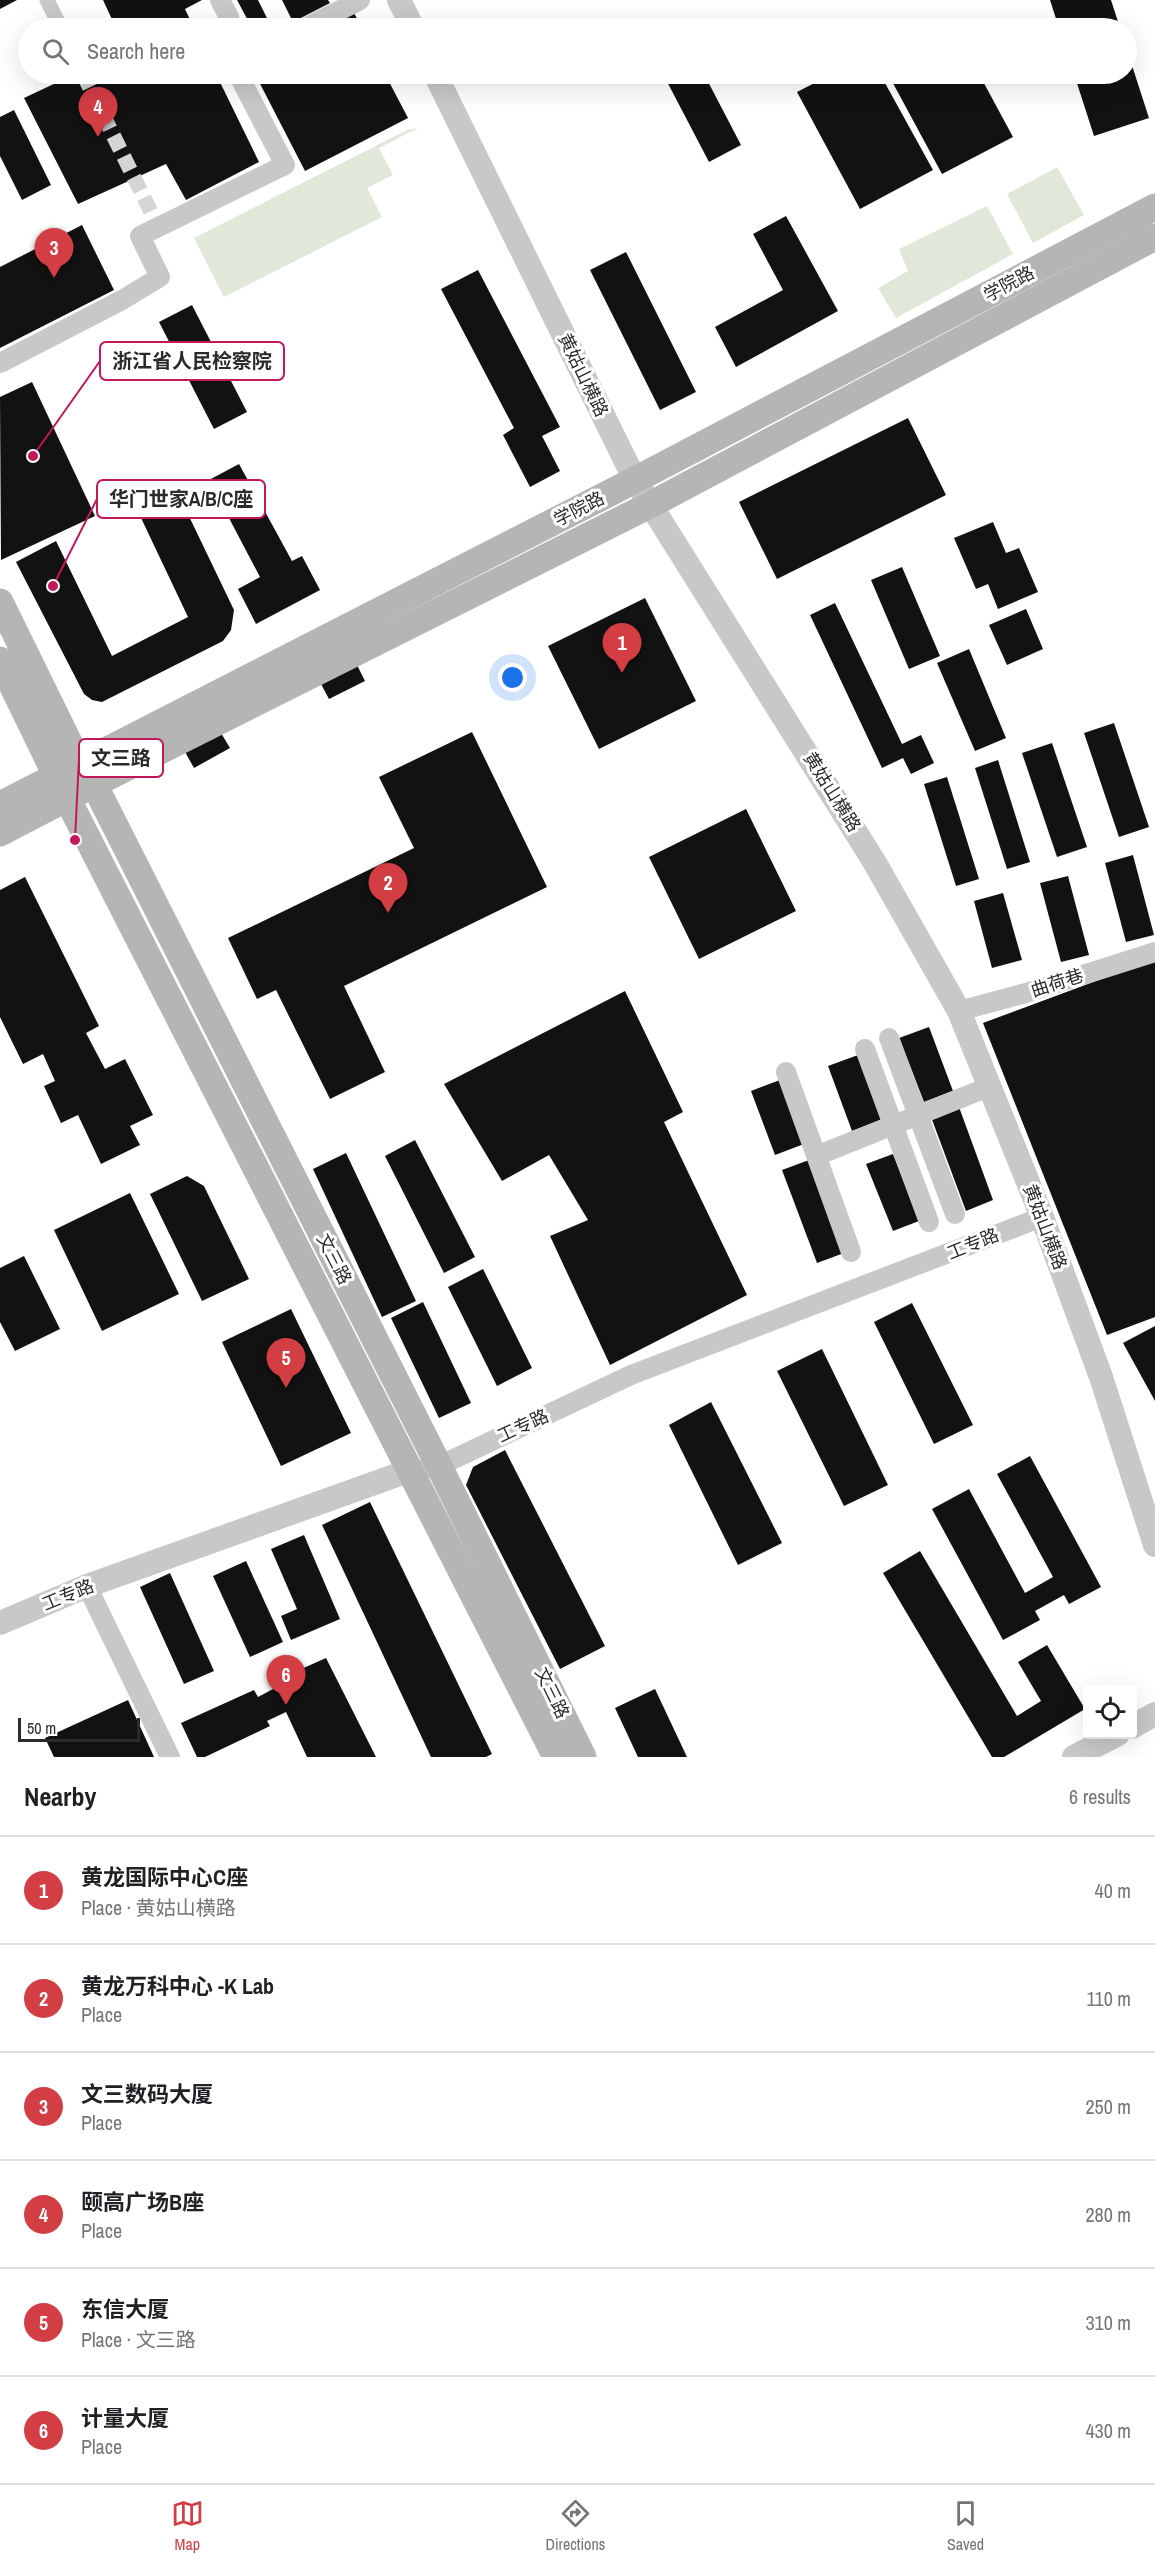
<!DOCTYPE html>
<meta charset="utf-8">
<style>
body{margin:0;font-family:"Archivo Narrow","Noto Sans SC",sans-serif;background:#f2f2f2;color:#202124}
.controls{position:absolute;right:18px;bottom:18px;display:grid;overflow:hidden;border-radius:6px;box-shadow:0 6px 24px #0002}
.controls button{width:54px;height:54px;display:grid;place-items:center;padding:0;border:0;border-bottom:2px solid #e0e0e0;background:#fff;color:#202124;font:30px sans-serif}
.scale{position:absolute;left:18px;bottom:15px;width:122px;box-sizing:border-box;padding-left:6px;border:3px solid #2b2b2b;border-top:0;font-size:16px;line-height:21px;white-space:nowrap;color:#2b2b2b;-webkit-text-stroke:4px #fff;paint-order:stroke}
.you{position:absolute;left:513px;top:678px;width:21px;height:21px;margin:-15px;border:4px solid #fff;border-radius:50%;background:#1a73e8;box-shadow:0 0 0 9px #1a73e833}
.badge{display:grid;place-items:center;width:39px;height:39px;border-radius:50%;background:#d33d44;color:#fff;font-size:20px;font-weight:700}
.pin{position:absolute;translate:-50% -50px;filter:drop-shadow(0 2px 3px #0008)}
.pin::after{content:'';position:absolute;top:32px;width:21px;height:18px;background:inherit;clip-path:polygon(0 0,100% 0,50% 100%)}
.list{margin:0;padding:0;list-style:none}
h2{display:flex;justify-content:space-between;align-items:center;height:78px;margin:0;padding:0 24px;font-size:26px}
h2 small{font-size:20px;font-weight:400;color:#757577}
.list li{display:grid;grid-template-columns:39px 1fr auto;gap:18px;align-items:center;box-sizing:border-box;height:108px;padding:0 24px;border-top:2px solid #e0e0e0}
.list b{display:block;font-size:22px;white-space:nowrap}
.list p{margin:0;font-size:20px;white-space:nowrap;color:#757577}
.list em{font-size:20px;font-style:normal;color:#757577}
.icon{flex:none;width:33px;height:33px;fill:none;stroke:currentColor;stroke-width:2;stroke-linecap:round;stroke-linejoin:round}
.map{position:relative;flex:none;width:1155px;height:1757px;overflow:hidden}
.search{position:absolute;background:#fff;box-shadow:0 6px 24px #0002;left:18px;right:18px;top:18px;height:66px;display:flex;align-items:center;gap:15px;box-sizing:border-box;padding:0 21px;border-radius:33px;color:#757577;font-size:22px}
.sheet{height:726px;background:#fff}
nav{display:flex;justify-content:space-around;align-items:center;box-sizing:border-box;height:84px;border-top:2px solid #e0e0e0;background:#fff;font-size:16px;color:#757577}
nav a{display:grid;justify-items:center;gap:3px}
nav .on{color:#d33d44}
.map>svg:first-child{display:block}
.green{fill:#e1e8da}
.building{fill:#121212}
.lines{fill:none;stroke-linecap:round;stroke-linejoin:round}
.pedestrian-tunnel{stroke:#d5d5d5;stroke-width:15;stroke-dasharray:15 8;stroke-linecap:butt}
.pedestrian{stroke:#c8c8c8;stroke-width:15}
.minor{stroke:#c8c8c8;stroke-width:20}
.tertiary{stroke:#c8c8c8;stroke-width:24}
.secondary{stroke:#b5b5b5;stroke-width:27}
.labels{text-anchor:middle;stroke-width:6;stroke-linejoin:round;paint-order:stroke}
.street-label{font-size:18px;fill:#2b2b2b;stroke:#fff}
.leader{fill:none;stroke:#c2185b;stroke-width:2}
.callout-dot{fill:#c2185b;stroke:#fff;stroke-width:2}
.callout{fill:#fff;stroke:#c2185b;stroke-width:2}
.callout-label{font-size:20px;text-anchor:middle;font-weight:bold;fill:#2b2b2b}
</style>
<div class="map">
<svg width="1155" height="1757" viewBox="0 0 1155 1757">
<rect width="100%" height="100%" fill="#fff"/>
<g class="green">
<path d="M418,128L379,148L393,175L367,188L382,217L224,297L194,238L407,130Z"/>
<path d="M1057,167L1084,215L1033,243L1007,194Z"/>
<path d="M987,206L1013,254L896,318L878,288L908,271L899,249Z"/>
</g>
<g class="building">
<path d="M0,0H17L0,9Z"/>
<path d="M103,0H202L185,9L194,28H116Z"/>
<path d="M237,0H258L272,28H252Z"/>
<path d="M282,0H328L330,3L293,22Z"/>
<path d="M1050,0H1111L1120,28H1059Z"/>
<path d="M354,13L362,28H324Z"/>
<path d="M662,18L667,27L674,23L677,28H642Z"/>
<path d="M1127,50L1149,118L1094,136L1074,74H1126Z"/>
<path d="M75,74H216L259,162L186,200L166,164L78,204L24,98Z"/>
<path d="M255,74H385L408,118L305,171Z"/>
<path d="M663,74H704L741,145L709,162Z"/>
<path d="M832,74H880L933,170L860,209L797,92Z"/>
<path d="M888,74H979L1013,137L942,174Z"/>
<path d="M14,110L51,185L22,200L0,156V117Z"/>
<path d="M786,216L838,311L736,367L715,327L783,290L753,234Z"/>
<path d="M82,225L114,290L0,348V267Z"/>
<path d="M626,252L696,392L660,410L590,270Z"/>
<path d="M478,270L560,427L542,436L560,471L530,487L503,435L514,428L441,289Z"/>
<path d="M192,305L247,412L214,429L159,322Z"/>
<path d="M32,382L95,516L1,560L0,397Z"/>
<path d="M908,418L946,495L777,579L739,502Z"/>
<path d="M239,464L292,561L302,556L320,590L256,624L238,589L260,577L209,480Z"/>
<path d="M173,483L234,610L231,630L223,641L102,702L92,700L84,694L16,562L56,541L112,656L188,617L133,501Z"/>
<path d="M993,522L1006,553L1019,548L1038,592L998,609L988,584L976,589L954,538Z"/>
<path d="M902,567L940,656L909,669L871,580Z"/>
<path d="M645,598L696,701L599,749L548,646Z"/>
<path d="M835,603L902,744L921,735L934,763L911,774L903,758L882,768L810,615Z"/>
<path d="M1026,609L1043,649L1007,665L989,625Z"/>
<path d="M969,649L1006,738L975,751L937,663Z"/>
<path d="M357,665L365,681L329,699L321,684Z"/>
<path d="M1114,723L1149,827L1119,837L1084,733Z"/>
<path d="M472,732L547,887L344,986L385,1072L330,1099L276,990L257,999L228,938L414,848L379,777Z"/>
<path d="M221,733L230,748L194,768L185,752Z"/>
<path d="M1052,743L1087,847L1057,857L1022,753Z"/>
<path d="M998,760L1030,862L1007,869L975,768Z"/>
<path d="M947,777L979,879L956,886L924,784Z"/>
<path d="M746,809L796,911L699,959L649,857Z"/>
<path d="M1133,855L1154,935L1126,942L1105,863Z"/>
<path d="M1068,876L1089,955L1061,962L1040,883Z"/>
<path d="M25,877L99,1026L86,1033L105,1069L125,1059L153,1115L130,1126L140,1145L101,1164L78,1115L61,1123L44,1086L55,1081L43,1054L23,1064L0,1017V890Z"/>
<path d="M1003,893L1022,960L992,968L974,901Z"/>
<path d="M1155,959V1317L1107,1335L983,1023Z"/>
<path d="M625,991L683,1112L664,1122L747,1295L610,1365L550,1236L588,1220L549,1155L502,1181L444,1084Z"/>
<path d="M929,1027L953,1091L924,1102L899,1038Z"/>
<path d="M858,1055L881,1120L852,1131L828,1066Z"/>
<path d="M780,1080L804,1144L775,1155L751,1091Z"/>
<path d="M959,1107L993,1200L966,1211L931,1117Z"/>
<path d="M415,1140L475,1257L444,1273L385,1156Z"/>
<path d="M346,1153L416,1301L382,1317L313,1169Z"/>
<path d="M893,1154L919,1221L893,1231L866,1164Z"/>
<path d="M809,1160L844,1253L817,1263L782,1170Z"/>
<path d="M187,1176L204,1186L249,1279L202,1301L150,1194Z"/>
<path d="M130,1193L179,1294L102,1331L54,1230Z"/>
<path d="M24,1256L60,1329L15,1351L0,1322V1268Z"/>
<path d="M483,1269L532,1368L497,1386L448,1287Z"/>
<path d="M423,1302L471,1403L439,1418L391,1318Z"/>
<path d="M912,1303L973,1425L934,1444L874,1322Z"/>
<path d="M291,1309L351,1433L281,1466L222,1342Z"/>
<path d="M1155,1326V1401L1123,1343Z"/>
<path d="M822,1349L888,1485L844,1506L777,1371Z"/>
<path d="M711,1402L782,1543L738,1565L669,1425Z"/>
<path d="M505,1450L605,1646L560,1669L466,1485L473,1467Z"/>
<path d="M1030,1456L1101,1587L1069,1604L1064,1595L1035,1611L1040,1620L1003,1640L932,1509L969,1489L1025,1593L1053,1577L997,1474Z"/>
<path d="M370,1502L492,1754L486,1757H431L322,1525Z"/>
<path d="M304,1535L340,1619L291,1640L281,1616L297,1609L271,1549Z"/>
<path d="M920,1551L1017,1716L1041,1701L1018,1662L1047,1645L1085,1709L1004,1757H992L883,1573Z"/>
<path d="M246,1561L283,1642L250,1657L213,1576Z"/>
<path d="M170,1573L214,1671L184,1684L140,1587Z"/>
<path d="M326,1658L376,1757H307L286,1712L267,1721L270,1726L205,1757H197L181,1723L254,1690L258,1697L275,1688L272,1682Z"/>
<path d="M655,1689L687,1757H638L615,1708Z"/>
<path d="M128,1700L154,1757H54L45,1738Z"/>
</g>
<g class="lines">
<path class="pedestrian-tunnel" d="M83,74L153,216"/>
<path class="pedestrian" d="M47,0L61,28"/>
<g class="minor">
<path d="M220,0L229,17L231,28"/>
<path d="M305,28L360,0"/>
<path d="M0,363L122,300L160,277L140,236L285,165L238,74"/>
<path d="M959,1011L1026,993L1155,952"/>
<path d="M889,1038L955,1214"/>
<path d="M865,1049L929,1222"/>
<path d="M786,1072L851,1252"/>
<path d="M816,1156L991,1086"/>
<path d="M426,1468L439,1466L631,1375L1042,1217"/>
<path d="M87,1586L170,1757"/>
</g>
<g class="tertiary">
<path d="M399,0L413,28"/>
<path d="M435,74L635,480L875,863L959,1011L1042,1217L1101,1377L1155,1545"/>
<path d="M0,1623L87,1586L411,1470"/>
<path d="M1132,1727L1155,1714"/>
<path d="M1074,1757L1118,1734"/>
</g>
<g class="secondary">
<path d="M0,602L79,763L94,784L439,1466L583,1757"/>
<path d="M0,660L67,798L556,1757"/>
<path d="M0,805L635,480L1155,207"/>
<path d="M0,833L94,784L650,505L1155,237"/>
</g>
</g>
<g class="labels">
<g class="street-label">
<text transform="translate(1009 284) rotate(-28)" y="6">学院路</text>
<text transform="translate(583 375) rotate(64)" y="6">黄姑山横路</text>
<text transform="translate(579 509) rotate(-27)" y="6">学院路</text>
<text transform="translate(832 792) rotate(58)" y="6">黄姑山横路</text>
<text transform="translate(1057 983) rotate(-18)" y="6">曲荷巷</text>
<text transform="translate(1045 1227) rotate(69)" y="6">黄姑山横路</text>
<text transform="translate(973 1244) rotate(-22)" y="6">工专路</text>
<text transform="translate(334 1259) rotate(63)" y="6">文三路</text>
<text transform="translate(523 1426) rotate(-25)" y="6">工专路</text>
<text transform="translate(68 1595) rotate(-22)" y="6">工专路</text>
<text transform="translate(552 1693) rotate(64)" y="6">文三路</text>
</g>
</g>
<path class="leader" d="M33 456L100 361M53 586L97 499M75 840L79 758"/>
<g class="callout-dot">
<circle cx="33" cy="456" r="6"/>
<circle cx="53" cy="586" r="6"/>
<circle cx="75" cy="840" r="6"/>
</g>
<g class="callout">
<rect x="100" y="342" width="184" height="38" rx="6"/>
<rect x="97" y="480" width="168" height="38" rx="6"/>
<rect x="79" y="739" width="84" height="38" rx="6"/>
</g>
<g class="callout-label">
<text x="192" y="368">浙江省人民检察院</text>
<text x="181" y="506">华门世家A/B/C座</text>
<text x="121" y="765">文三路</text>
</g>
</svg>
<div class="controls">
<button><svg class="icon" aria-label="locate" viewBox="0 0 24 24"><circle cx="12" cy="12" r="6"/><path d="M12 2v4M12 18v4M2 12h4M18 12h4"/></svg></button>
</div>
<div class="scale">50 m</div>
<div class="you"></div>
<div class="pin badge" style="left:622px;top:673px">1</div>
<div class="pin badge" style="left:388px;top:913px">2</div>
<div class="pin badge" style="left:54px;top:278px">3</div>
<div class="pin badge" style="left:98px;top:137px">4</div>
<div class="pin badge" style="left:286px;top:1388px">5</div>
<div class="pin badge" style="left:286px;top:1705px">6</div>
<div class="search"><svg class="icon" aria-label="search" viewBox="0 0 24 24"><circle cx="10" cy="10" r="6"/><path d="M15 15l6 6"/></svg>Search here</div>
</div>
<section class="sheet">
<h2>Nearby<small>6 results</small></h2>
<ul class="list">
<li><span class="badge">1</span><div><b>黄龙国际中心C座</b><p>Place · 黄姑山横路</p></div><em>40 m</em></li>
<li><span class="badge">2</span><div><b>黄龙万科中心 -K Lab</b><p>Place</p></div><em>110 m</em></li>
<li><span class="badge">3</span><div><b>文三数码大厦</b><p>Place</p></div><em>250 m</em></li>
<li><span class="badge">4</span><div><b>颐高广场B座</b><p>Place</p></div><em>280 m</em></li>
<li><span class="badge">5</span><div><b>东信大厦</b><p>Place · 文三路</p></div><em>310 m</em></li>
<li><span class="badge">6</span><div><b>计量大厦</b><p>Place</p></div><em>430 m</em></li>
</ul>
</section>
<nav>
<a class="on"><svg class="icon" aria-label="map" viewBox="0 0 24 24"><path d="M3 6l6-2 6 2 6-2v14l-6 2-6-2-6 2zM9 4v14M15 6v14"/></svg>Map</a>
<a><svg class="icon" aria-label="directions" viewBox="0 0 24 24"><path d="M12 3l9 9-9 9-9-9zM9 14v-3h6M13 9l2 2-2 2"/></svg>Directions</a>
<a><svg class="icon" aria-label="saved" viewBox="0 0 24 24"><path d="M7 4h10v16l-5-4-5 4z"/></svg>Saved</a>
</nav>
